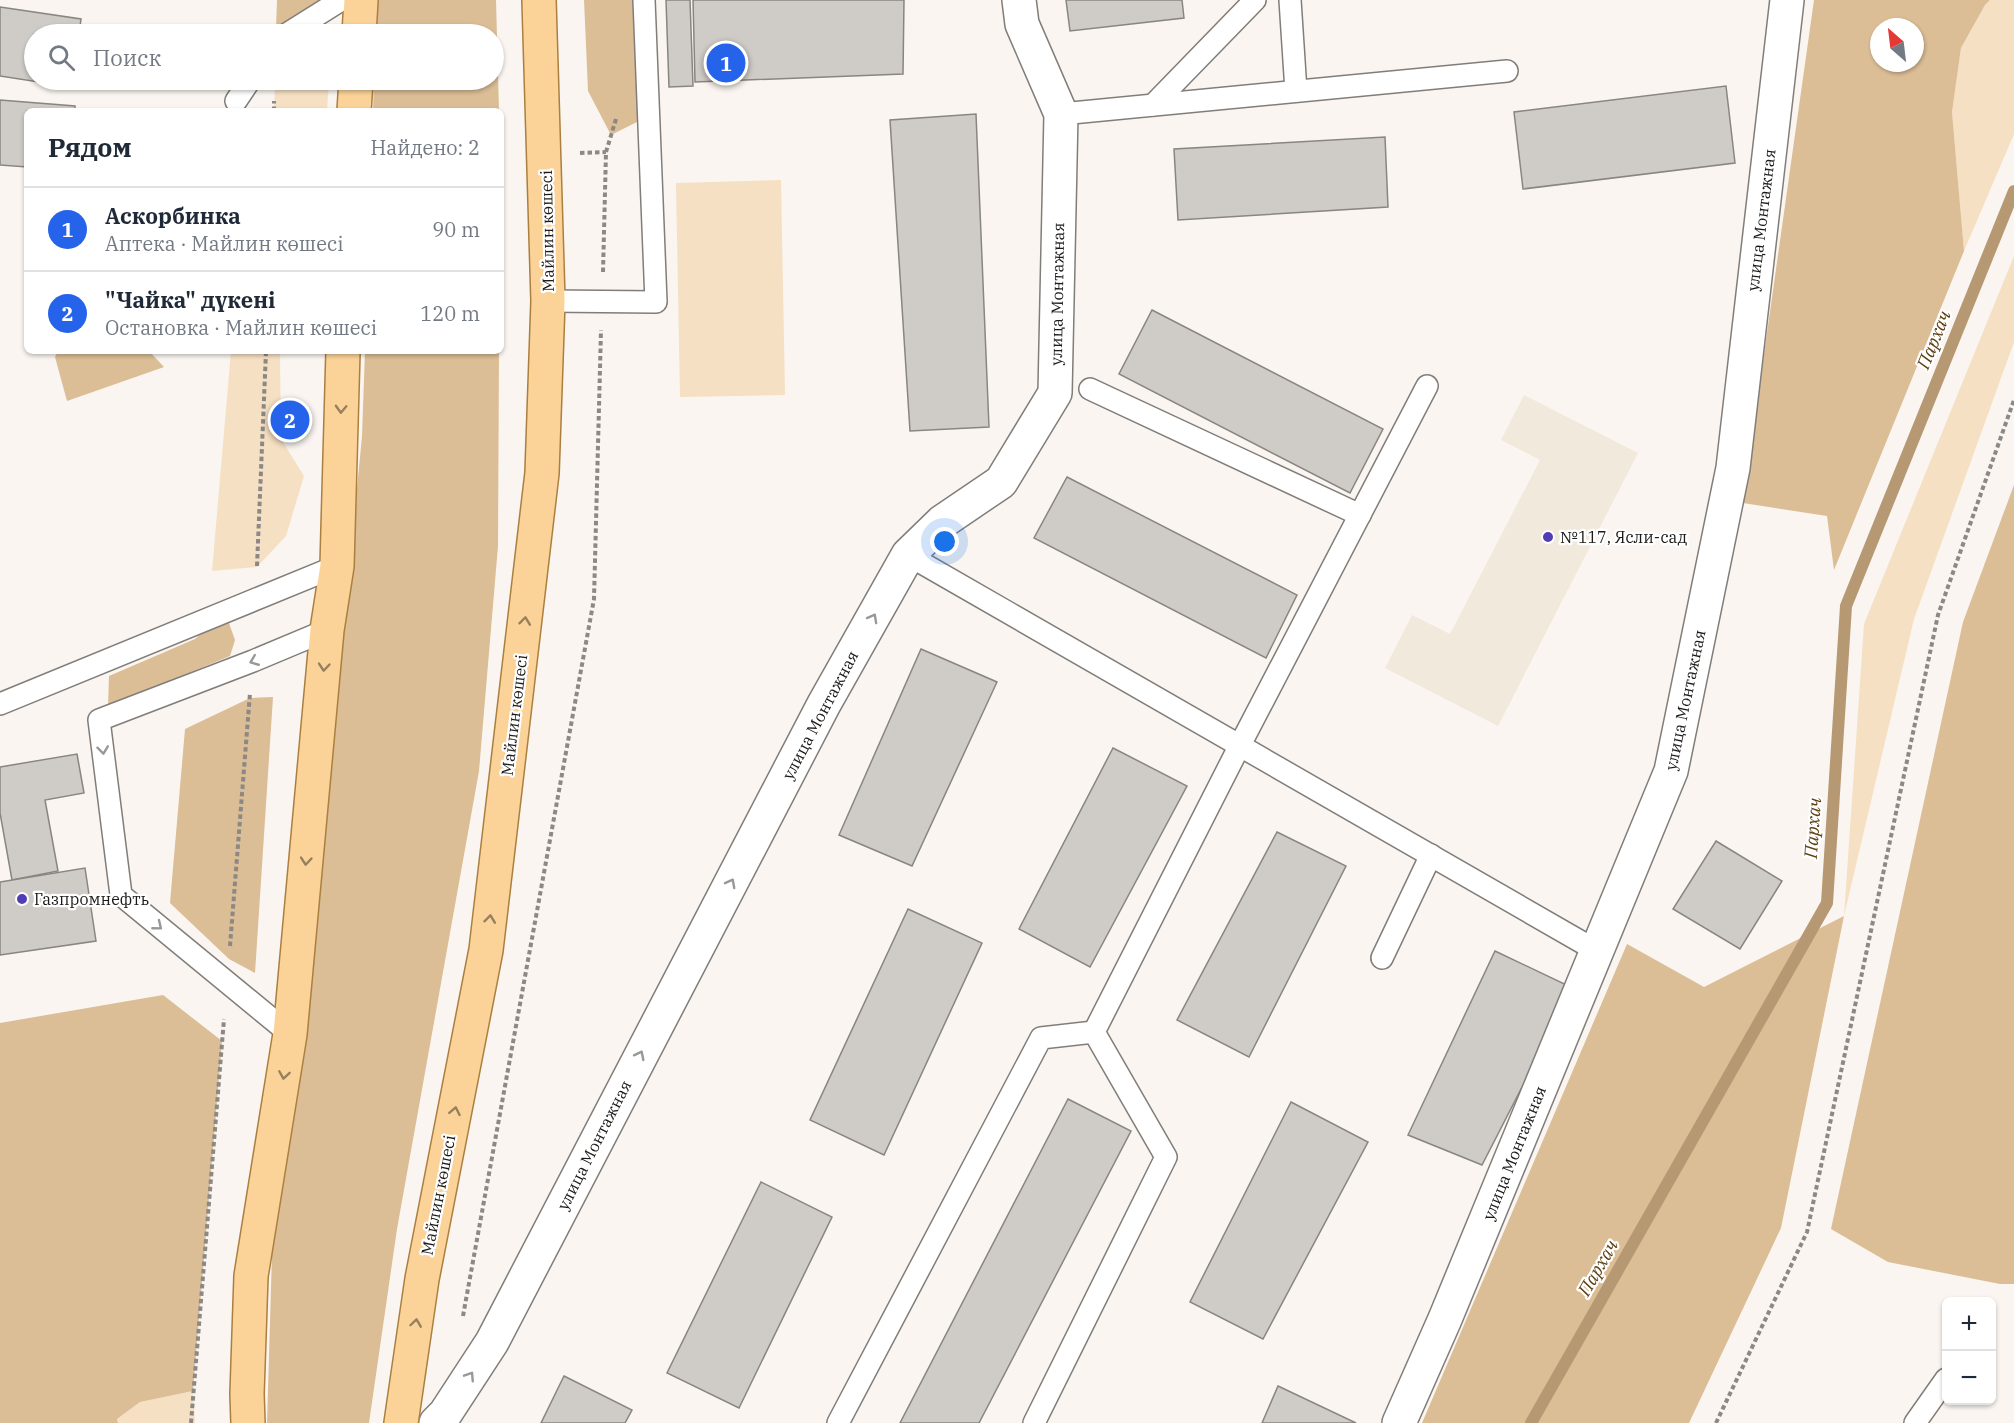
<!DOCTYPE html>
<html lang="ru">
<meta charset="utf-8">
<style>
body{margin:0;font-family:"IBM Plex Serif",serif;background:#f6f6f7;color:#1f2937}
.controls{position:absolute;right:18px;bottom:18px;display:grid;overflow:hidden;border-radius:9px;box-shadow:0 2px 4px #0004}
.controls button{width:54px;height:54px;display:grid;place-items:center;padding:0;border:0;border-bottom:2px solid #e0e1e3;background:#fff;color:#1f2937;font:30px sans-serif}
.compass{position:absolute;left:1870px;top:18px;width:54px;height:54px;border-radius:50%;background:#fff;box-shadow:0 2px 4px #0004;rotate:332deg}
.you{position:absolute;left:945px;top:542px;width:21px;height:21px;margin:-15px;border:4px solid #fff;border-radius:50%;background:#1a73e8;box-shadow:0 0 0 9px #1a73e833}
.badge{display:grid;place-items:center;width:39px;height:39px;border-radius:50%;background:#2563eb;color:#fff;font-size:20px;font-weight:700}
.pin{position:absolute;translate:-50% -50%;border:3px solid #fff;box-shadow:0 2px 6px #0006}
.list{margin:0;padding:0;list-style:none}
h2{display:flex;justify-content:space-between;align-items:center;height:78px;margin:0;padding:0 24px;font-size:26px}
h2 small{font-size:20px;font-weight:400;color:#747a83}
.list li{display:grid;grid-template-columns:39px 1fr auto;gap:18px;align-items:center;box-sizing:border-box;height:84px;padding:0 24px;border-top:2px solid #e0e1e3}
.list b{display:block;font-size:22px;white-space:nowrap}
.list p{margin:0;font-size:20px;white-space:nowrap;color:#747a83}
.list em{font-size:20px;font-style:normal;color:#747a83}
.icon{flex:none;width:33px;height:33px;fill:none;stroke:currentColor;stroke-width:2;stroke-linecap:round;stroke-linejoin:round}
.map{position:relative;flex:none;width:2014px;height:1423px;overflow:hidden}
.search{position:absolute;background:#fff;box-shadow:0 2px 4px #0004;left:24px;top:24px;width:480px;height:66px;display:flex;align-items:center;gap:15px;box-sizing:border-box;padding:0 21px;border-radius:33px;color:#747a83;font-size:22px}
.panel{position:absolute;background:#fff;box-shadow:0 2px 4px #0004;left:24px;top:108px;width:480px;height:246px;border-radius:9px}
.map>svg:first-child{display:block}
.built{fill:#f2e9dd}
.green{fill:#f6e0c3}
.forest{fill:#dbbd96;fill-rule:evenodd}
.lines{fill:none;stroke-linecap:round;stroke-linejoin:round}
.stream{stroke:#b69973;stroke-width:12}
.building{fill:#cfcbc6;stroke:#898580;stroke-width:1.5}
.lane-casing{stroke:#817d79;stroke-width:24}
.street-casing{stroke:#817d79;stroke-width:36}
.primary-casing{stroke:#ab7f3f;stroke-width:36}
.path{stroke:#8b8885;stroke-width:4;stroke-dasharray:4.5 3;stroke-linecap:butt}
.lane{stroke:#fff;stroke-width:21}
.street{stroke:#fff;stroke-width:33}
.primary{stroke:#fbd398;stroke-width:33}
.oneway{stroke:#96805e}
.oneway2{stroke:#989897}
.poi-dot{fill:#513eb6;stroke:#fff;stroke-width:2}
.labels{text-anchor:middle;stroke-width:4.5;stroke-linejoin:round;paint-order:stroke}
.street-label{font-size:16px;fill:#1b1a18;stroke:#fff}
.poi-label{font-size:16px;fill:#1b1a18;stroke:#fff;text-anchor:start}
.water-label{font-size:18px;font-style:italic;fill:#5e4011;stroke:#fff}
</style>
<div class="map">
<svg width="2014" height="1423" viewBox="0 0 2014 1423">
<rect width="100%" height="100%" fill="#faf5f0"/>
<path class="built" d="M1524,395L1638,453L1498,726L1385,668L1412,615L1450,634L1540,460L1501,440Z"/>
<g class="green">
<path d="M1990,0H2014V134L1964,251L1952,112L1961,48L1985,5Z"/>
<path d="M290,80H329L327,111H274L275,89Z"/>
<path d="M781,180L785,395L680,397L676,183Z"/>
<path d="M2014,256V342L1914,619L1844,916L1864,624Z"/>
<path d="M231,351H285L280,355L281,439L304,476L286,536L257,567L212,571Z"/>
<path d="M193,1391L195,1423H118L117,1419L140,1402Z"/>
</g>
<g class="forest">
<path d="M277,0H322L276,29Z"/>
<path d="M377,0H496L499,111H373L374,80H494V34H376Z"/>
<path d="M584,0H644L649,116L611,135L588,91Z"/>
<path d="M1814,0H1990L1985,5L1961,48L1952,112L1964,251L1834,570L1827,516L1743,503ZM1879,27H1915V63H1879Z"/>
<path d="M58,351H149L164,367L67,401L55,357Z"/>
<path d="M365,351H499L498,546L479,771L397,1229L369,1423H267L272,1254L305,1037L362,436Z"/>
<path d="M2014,485V1284H2000L1888,1262L1831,1229L1963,622Z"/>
<path d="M225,612L235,640L230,656L108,706L109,676L195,639Z"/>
<path d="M273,697L255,973L229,959L170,903L185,729L250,698Z"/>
<path d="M1844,916L1781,1228L1689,1423H1422L1627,944L1704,987Z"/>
<path d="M163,995L222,1041L193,1391L140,1402L117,1419L118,1423H0V1023Z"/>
</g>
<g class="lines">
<path class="stream" d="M1531,1423L1827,903L1846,606L2014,191"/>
</g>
<g class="building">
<path d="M666,0H690L693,86L669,87Z"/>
<path d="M693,0H904L903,74L695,82Z"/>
<path d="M1066,0H1182L1184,18L1070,31Z"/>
<path d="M0,7L81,19L79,34H34V80H72L71,87L0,76Z"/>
<path d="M1726,86L1735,163L1523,189L1514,112Z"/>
<path d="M0,100L75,106V111H27V167L0,165Z"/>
<path d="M976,114L989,427L910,431L890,120Z"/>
<path d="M1385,137L1388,207L1178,220L1174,149Z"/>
<path d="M1152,310L1383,429L1350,493L1119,374Z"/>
<path d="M1067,477L1297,595L1266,658L1034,538Z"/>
<path d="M921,649L997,682L912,866L839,835Z"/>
<path d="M1113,748L1187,786L1090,967L1019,929Z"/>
<path d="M77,754L84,793L45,800L58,871L12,880L0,813V767Z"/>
<path d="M1277,832L1346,866L1249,1057L1177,1020Z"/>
<path d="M1716,841L1782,881L1740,949L1673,909Z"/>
<path d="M85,868L96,941L0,955V882Z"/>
<path d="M908,909L982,943L884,1155L810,1120Z"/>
<path d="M1495,951L1573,988L1482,1165L1408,1135Z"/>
<path d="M1068,1099L1131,1131L979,1423H900Z"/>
<path d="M1291,1102L1368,1142L1263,1339L1190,1302Z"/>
<path d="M761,1182L832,1217L739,1408L667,1373Z"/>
<path d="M564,1376L632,1410L625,1423H541Z"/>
<path d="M1278,1386L1356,1423H1262Z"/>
</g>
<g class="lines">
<defs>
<g id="lane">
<path d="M1290,0L1296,91"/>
<path d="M287,34L341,0"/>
<path d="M236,101L250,80"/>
<path d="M1153,105L1255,0"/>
<path d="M1061,114L1507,71"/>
<path d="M548,301L656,302L644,0"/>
<path d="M1090,389L1360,515"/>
<path d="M908,555L1597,951"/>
<path d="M0,704L337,566"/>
<path d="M1382,958L1431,855"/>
<path d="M290,1034L121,895L99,720L253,661L327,630"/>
<path d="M838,1423L1041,1038L1094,1032"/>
<path d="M1034,1423L1166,1157L1094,1032L1240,745L1427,386"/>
<path d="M1915,1423L1946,1379"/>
</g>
<g id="street">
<path d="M436,1423L445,1414L492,1342L824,704L908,555L942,522L1001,482L1055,393L1061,114L1022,24L1019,0"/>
<path d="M1399,1423L1445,1319L1671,771L1733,468L1787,0"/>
</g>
<g id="primary">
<path d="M359,34L361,0"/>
<path d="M354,111L356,80"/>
<path d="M248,1423L247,1394L251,1276L290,1034L327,630L337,566L343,351"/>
<path d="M401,1423L422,1279L486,950L542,473L548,301L539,0"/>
</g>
</defs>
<use href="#lane" class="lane-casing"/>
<use href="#street" class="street-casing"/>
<use href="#primary" class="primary-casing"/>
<g class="path">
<path d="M274,111V101"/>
<path d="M580,153L606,152"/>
<path d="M603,272L606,152L616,119"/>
<path d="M257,566L266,351"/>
<path d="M230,946L250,693"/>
<path d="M463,1316L594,599L601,330"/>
<path d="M191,1423L224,1019"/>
<path d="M1716,1423L1807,1232L1938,615L2014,400"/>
</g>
<use href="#lane" class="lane"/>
<use href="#street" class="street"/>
<use href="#primary" class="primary"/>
</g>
<defs><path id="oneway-chevron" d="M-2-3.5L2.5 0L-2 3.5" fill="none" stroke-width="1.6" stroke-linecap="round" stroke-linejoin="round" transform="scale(1.5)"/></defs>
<g class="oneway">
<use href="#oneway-chevron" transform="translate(341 409) rotate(92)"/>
<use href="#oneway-chevron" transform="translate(525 621) rotate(-83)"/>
<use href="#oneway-chevron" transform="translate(324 667) rotate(95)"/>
<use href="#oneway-chevron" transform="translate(306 861) rotate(95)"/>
<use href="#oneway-chevron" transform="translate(490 919) rotate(-83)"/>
<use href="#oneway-chevron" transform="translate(284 1075) rotate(99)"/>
<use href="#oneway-chevron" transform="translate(455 1111) rotate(-79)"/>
<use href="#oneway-chevron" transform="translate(416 1323) rotate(-82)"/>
</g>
<g class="oneway2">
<use href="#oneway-chevron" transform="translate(873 618) rotate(-61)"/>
<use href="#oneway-chevron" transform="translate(254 661) rotate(158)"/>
<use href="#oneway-chevron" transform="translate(103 750) rotate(83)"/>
<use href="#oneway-chevron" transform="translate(731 883) rotate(-62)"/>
<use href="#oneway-chevron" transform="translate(158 926) rotate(39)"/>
<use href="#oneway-chevron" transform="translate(640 1055) rotate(-63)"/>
<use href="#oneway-chevron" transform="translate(470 1376) rotate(-57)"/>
</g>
<g class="poi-dot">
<circle cx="1548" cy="537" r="6"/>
<circle cx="22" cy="899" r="6"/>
</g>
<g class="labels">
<g class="street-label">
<text transform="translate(1761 220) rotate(-83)" y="6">улица Монтажная</text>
<text transform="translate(547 231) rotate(-91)" y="6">Майлин көшесі</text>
<text transform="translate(1057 294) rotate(-89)" y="6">улица Монтажная</text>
<text transform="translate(1685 700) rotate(-78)" y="6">улица Монтажная</text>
<text transform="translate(514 715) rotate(-83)" y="6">Майлин көшесі</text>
<text transform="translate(820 715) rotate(-62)" y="6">улица Монтажная</text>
<text transform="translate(594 1145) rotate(-63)" y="6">улица Монтажная</text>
<text transform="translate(1514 1153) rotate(-68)" y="6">улица Монтажная</text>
<text transform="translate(438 1195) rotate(-79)" y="6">Майлин көшесі</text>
</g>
<g class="poi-label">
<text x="1560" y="543">№117, Ясли-сад</text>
<text x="34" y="905">Газпромнефть</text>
</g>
<g class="water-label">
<text transform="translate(1934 340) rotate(-68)" y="6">Пархач</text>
<text transform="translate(1813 828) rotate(-86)" y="6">Пархач</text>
<text transform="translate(1598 1268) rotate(-60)" y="6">Пархач</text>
</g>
</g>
</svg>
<div class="controls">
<button>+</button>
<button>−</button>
</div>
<svg class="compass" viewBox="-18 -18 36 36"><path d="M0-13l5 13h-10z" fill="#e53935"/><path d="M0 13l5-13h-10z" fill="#747a83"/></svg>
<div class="you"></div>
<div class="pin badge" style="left:726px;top:63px">1</div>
<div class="pin badge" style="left:290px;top:420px">2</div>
<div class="search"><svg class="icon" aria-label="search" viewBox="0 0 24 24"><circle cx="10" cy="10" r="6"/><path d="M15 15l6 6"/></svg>Поиск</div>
<section class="panel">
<h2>Рядом<small>Найдено: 2</small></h2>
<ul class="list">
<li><span class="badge">1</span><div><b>Аскорбинка</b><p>Аптека · Майлин көшесі</p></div><em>90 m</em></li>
<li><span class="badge">2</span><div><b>&quot;Чайка&quot; дүкені</b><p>Остановка · Майлин көшесі</p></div><em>120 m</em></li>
</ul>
</section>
</div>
